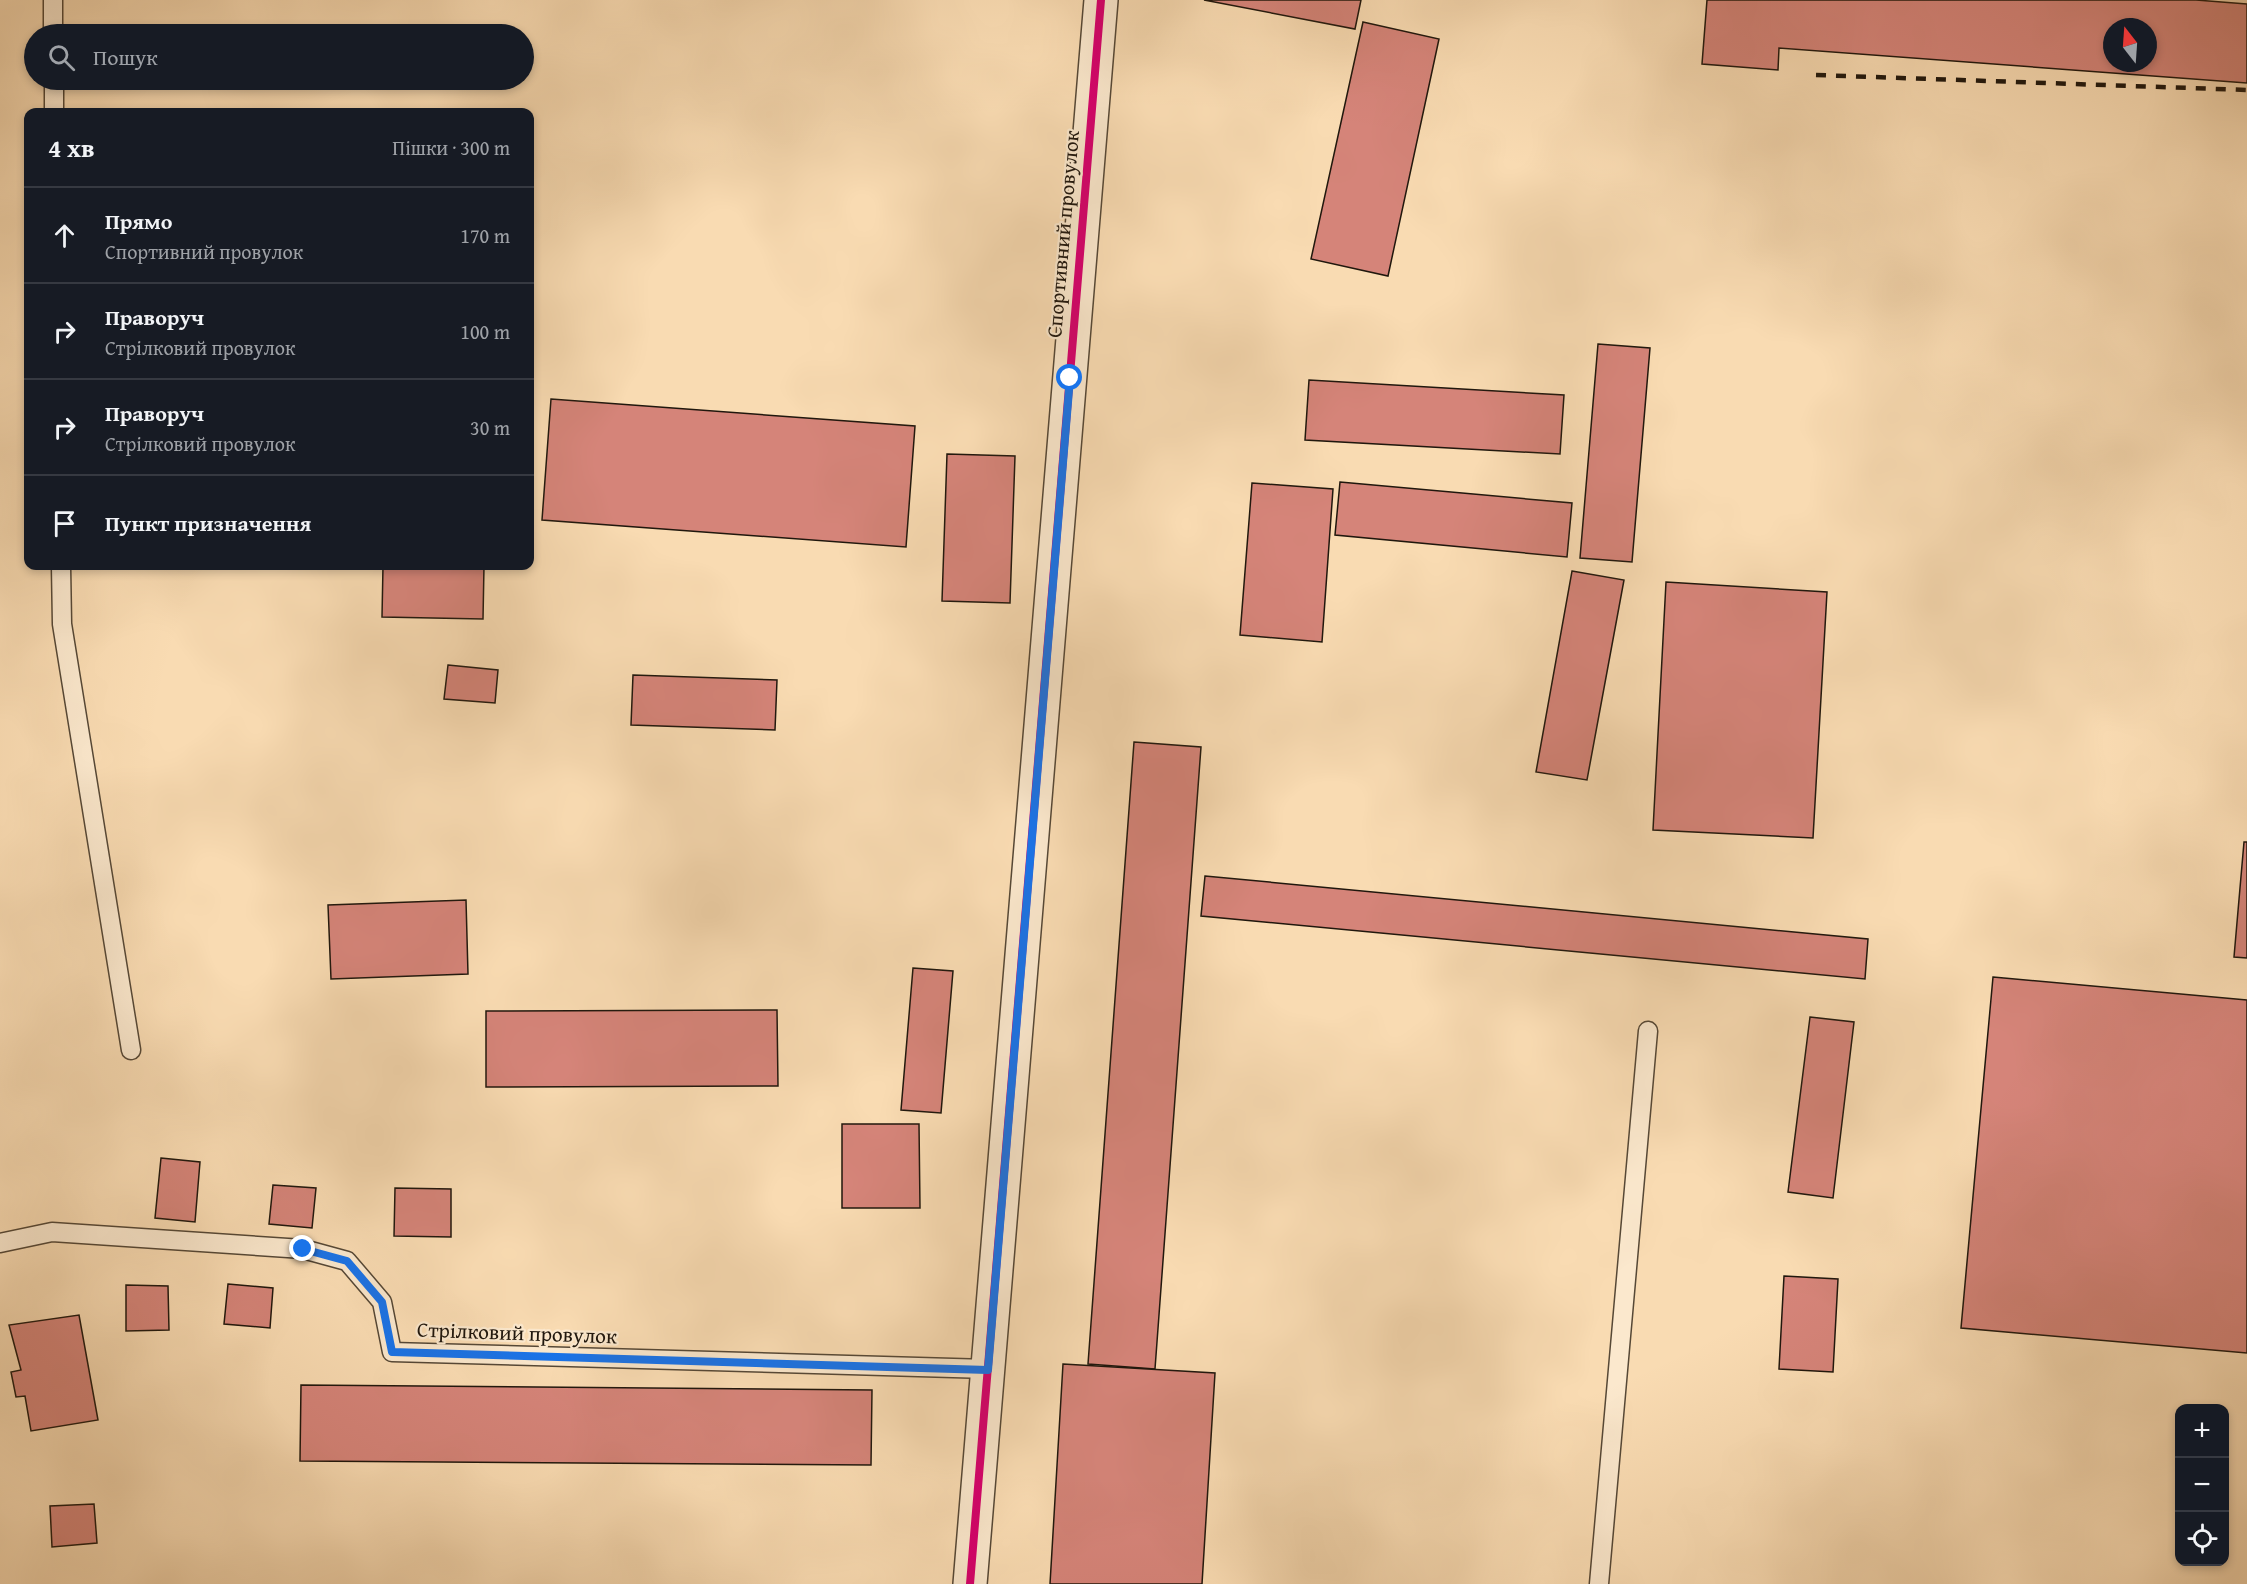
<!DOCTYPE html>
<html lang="uk">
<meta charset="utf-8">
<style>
body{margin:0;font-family:"Gentium Book Plus",serif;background:#242831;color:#f1f3f6}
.controls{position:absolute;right:18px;bottom:18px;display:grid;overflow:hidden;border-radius:12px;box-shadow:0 3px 9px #0003}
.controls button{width:54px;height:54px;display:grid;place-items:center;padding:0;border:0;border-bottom:2px solid #363941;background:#171b24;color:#f1f3f6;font:30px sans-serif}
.compass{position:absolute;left:2103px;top:18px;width:54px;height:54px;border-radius:50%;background:#171b24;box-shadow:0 3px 9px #0003;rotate:343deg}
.stop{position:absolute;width:18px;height:18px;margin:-14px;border:4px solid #1a73e8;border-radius:50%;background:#fff}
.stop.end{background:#1a73e8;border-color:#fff;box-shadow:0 2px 6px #0008}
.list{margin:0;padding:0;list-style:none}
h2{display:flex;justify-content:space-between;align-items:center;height:78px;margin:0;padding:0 24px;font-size:26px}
h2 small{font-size:20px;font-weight:400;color:#9ea1a6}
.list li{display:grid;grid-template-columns:39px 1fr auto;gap:18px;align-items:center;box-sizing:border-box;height:96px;padding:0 24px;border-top:2px solid #363941}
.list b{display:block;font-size:22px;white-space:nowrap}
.list p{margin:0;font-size:20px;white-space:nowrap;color:#9ea1a6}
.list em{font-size:20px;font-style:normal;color:#9ea1a6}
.icon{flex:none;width:33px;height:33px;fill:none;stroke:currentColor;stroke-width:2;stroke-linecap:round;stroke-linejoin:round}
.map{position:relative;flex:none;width:2247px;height:1584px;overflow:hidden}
.search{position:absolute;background:#171b24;box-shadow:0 3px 9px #0003;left:24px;top:24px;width:510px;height:66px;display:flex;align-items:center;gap:15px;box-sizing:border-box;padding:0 21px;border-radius:33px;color:#9ea1a6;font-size:22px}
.panel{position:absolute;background:#171b24;box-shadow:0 3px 9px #0003;left:24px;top:108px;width:510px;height:462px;border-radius:12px}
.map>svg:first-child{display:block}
.building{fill:#d58479;stroke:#20170d;stroke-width:1.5;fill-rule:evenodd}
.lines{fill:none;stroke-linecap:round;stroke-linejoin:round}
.service-casing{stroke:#564836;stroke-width:21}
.minor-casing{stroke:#564836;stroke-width:36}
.service{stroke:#fbe8cd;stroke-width:18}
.minor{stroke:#fbe8cd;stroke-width:33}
.rail{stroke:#20170d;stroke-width:4.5;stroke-dasharray:10 10;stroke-linecap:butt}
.cycleway-casing{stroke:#fbe8cd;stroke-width:11}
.cycleway{stroke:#d6006c;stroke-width:8}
.route{stroke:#1a73e8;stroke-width:8}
.labels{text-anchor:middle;stroke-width:4.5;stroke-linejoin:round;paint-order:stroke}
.street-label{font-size:21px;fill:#20170d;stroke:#fbe8cd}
</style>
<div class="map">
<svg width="2247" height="1584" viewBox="0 0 2247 1584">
<rect width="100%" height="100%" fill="#f9dbb2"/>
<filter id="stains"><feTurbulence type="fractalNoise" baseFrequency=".00333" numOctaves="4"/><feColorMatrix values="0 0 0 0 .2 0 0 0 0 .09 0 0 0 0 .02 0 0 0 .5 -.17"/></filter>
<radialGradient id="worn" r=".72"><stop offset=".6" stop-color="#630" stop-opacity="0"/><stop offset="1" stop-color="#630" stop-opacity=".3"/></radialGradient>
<g class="building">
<path d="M1204,0H1361L1355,29Z"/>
<path d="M1707,0H2196L2247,4V83L1779,48L1778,70L1702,64ZM2112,27H2148V63H2112Z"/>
<path d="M1363,22L1439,39L1388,276L1311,259Z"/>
<path d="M1598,344L1650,348L1632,562L1580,558Z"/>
<path d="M1309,380L1564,395L1560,454L1305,440Z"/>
<path d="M551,399L915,426L906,547L542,520Z"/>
<path d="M947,454L1015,456L1010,603L942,601Z"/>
<path d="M1340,482L1572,503L1567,557L1335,535Z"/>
<path d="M1252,483L1333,489L1322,642L1240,635Z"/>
<path d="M383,566H484L483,619L382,617Z"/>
<path d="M1572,571L1624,580L1587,780L1536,772Z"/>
<path d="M1666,582L1827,592L1813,838L1653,830Z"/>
<path d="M448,665L498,670L495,703L444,699Z"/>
<path d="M633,675L777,680L775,730L631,725Z"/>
<path d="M1134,742L1201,747L1155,1369L1088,1364Z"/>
<path d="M2244,842H2247V958L2234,957Z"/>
<path d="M1205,876L1868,939L1865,979L1201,916Z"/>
<path d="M466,900L468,974L331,979L328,905Z"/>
<path d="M913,968L953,971L941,1113L901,1110Z"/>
<path d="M1993,977L2247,1000V1353L1961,1328Z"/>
<path d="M777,1010L778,1086L486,1087V1011Z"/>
<path d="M1810,1017L1854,1022L1833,1198L1788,1192Z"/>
<path d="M842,1124H919L920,1208H842Z"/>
<path d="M161,1158L200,1162L195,1222L155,1218Z"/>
<path d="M273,1185L316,1188L312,1228L269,1224Z"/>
<path d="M395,1188L451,1189V1237L394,1236Z"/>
<path d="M1784,1276L1838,1279L1833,1372L1779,1369Z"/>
<path d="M228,1284L273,1288L270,1328L224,1324Z"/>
<path d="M126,1285L168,1286L169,1330L126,1331Z"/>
<path d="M79,1315L98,1420L31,1431L25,1396L16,1397L11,1372L21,1370L9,1325Z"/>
<path d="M1063,1364L1215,1373L1202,1584H1050Z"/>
<path d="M301,1385L872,1390L871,1465L300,1461Z"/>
<path d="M94,1504L97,1543L52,1547L50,1506Z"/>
</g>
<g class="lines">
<defs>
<g id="service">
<path d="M53,0V34"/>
<path d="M54,80V112"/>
<path d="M61,566L62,624L131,1050"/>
<path d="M0,1243L52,1232L303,1249L347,1261L382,1302L392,1352L988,1369"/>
<path d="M1599,1584L1648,1031"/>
</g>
<path id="minor" d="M970,1584L1101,0"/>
</defs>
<use href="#service" class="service-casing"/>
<use href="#minor" class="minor-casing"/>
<use href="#service" class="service"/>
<use href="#minor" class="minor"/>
<path class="rail" d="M1816,75L2247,90"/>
<defs>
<path id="cycleway" d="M970,1584L1101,0"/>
</defs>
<use href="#cycleway" class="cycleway-casing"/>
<use href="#cycleway" class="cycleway"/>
</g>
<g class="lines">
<path class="route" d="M303,1249L347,1261L382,1302L392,1352L988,1370L1070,378"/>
</g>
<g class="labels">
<g class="street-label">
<text transform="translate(1063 234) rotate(-85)" y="7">Спортивний провулок</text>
<text transform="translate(517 1333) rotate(2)" y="7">Стрілковий провулок</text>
</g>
</g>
<rect width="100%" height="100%" filter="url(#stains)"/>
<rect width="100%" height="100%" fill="url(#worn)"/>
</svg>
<div class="controls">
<button>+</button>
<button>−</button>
<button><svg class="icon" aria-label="locate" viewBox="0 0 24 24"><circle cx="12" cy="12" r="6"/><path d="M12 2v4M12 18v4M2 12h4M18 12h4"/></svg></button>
</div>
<svg class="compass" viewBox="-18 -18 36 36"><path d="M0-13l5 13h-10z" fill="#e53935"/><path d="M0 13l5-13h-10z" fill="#9ea1a6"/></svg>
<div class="stop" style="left:1070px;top:378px"></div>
<div class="stop end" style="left:303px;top:1249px"></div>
<div class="search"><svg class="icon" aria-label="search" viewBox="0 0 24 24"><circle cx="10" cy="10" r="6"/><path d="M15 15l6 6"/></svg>Пошук</div>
<section class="panel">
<h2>4 хв<small>Пішки · 300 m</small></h2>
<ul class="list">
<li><svg class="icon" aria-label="ahead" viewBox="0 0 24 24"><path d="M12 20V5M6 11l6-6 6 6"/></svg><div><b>Прямо</b><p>Спортивний провулок</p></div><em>170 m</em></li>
<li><svg class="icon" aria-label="right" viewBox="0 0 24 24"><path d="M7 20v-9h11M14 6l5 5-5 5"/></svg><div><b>Праворуч</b><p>Стрілковий провулок</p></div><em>100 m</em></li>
<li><svg class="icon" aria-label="right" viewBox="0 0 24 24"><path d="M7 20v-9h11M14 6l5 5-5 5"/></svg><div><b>Праворуч</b><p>Стрілковий провулок</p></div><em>30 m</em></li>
<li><svg class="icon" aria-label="arrive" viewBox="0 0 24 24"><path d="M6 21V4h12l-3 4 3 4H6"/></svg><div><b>Пункт призначення</b></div></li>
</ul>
</section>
</div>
